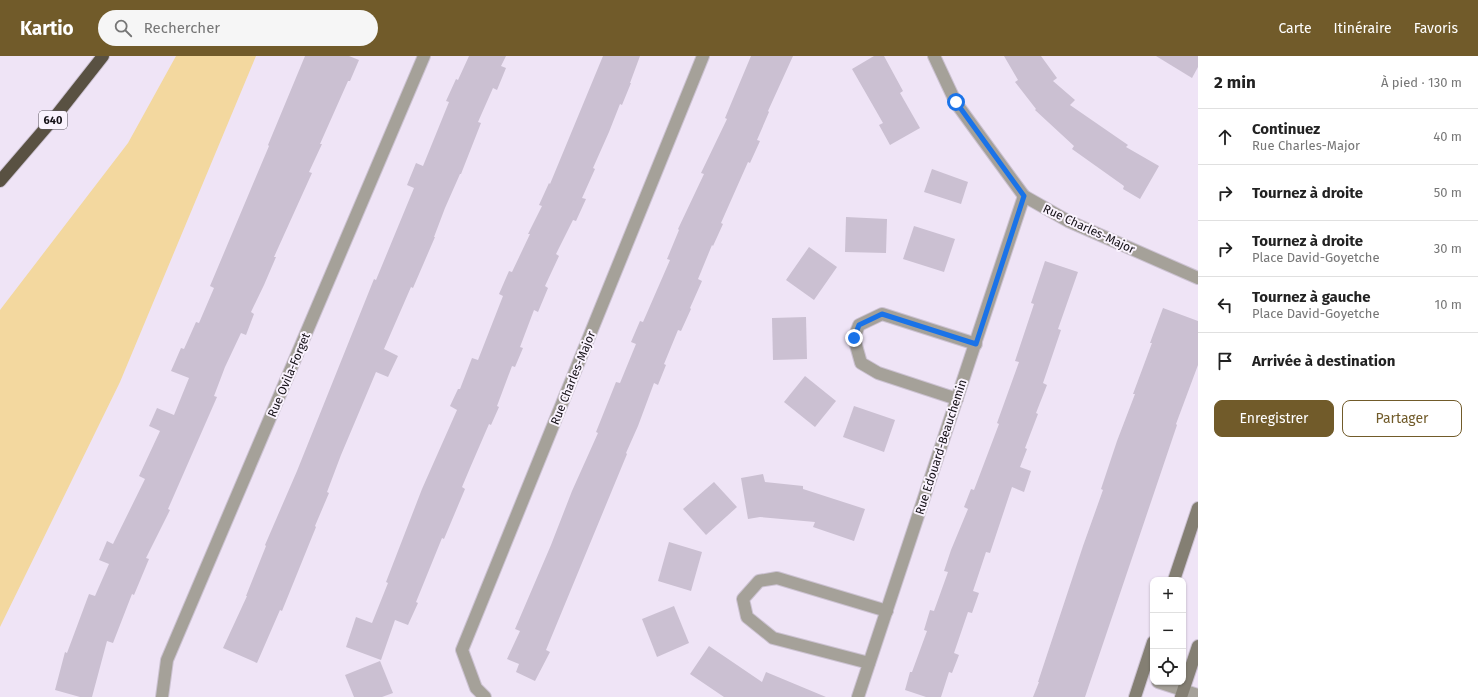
<!DOCTYPE html>
<html lang="fr">
<meta charset="utf-8">
<style>
body{margin:0;font-family:"Fira Sans",sans-serif;background:#f6f6f6;color:#222}
.controls{position:absolute;right:12px;bottom:12px;display:grid;overflow:hidden;border-radius:8px;box-shadow:0 1px 3px #0004}
.controls button{width:36px;height:36px;display:grid;place-items:center;padding:0;border:0;border-bottom:1px solid #e0e0e0;background:#fff;color:#222;font:20px sans-serif}
.stop{position:absolute;width:12px;height:12px;margin:-9px;border:3px solid #1a73e8;border-radius:50%;background:#fff}
.stop.end{background:#1a73e8;border-color:#fff;box-shadow:0 1px 4px #0008}
.list{margin:0;padding:0;list-style:none}
h2{display:flex;justify-content:space-between;align-items:center;height:52px;margin:0;padding:0 16px;font-size:17px}
h2 small{font-size:13px;font-weight:400;color:#767676}
.list li{display:grid;grid-template-columns:26px 1fr auto;gap:12px;align-items:center;box-sizing:border-box;height:56px;padding:0 16px;border-top:1px solid #e0e0e0}
.list b{display:block;font-size:15px;white-space:nowrap}
.list p{margin:0;font-size:13px;white-space:nowrap;color:#767676}
.list em{font-size:13px;font-style:normal;color:#767676}
.actions{display:flex;gap:8px;padding:12px 16px}
.actions a{flex:1;padding:9px 0;border:1px solid #715b2a;border-radius:8px;text-align:center;font-size:14px;color:#715b2a}
.actions .main{background:#715b2a;color:#fff}
.icon{flex:none;width:22px;height:22px;fill:none;stroke:currentColor;stroke-width:2;stroke-linecap:round;stroke-linejoin:round}
.map{position:relative;flex:none;width:1198px;height:641px;overflow:hidden}
header{display:flex;align-items:center;gap:24px;box-sizing:border-box;height:56px;padding:0 20px;background:#715b2a;color:#fff}
header strong{font-size:19px}
nav{display:flex;gap:22px;margin-inline-start:auto;font-size:14px}
.search{width:280px;height:36px;background:#f6f6f6;display:flex;align-items:center;gap:10px;box-sizing:border-box;padding:0 14px;border-radius:22px;color:#767676;font-size:15px}
main{display:flex}
aside{flex:1;background:#fff}
.map>svg:first-child{display:block}
.green{fill:#f3d89f}
.building{fill:#cbc0d2}
.lines{fill:none;stroke-linecap:round;stroke-linejoin:round}
.street-casing{stroke:#ccc2d2;stroke-width:14}
.secondary-casing{stroke:#ccc2d2;stroke-width:14}
.highway-casing{stroke:#ccc2d2;stroke-width:14}
.street{stroke:#a5a199;stroke-width:12}
.secondary{stroke:#847f73;stroke-width:12}
.highway{stroke:#595142;stroke-width:12}
.route{stroke:#1a73e8;stroke-width:5}
.labels{text-anchor:middle;stroke-width:4;stroke-linejoin:round;paint-order:stroke}
.shield{fill:#faf3fe;stroke:#59545c;stroke-width:1}
.shield-label{font-size:11px;font-weight:bold;fill:#141016}
.street-label{font-size:12px;fill:#141016;stroke:#faf3fe}
</style>
<header>
<strong>Kartio</strong>
<div class="search"><svg class="icon" aria-label="search" viewBox="0 0 24 24"><circle cx="10" cy="10" r="6"/><path d="M15 15l6 6"/></svg>Rechercher</div>
<nav><a>Carte</a><a>Itinéraire</a><a>Favoris</a></nav>
</header>
<main>
<div class="map">
<svg width="1198" height="641" viewBox="0 0 1198 641">
<rect width="100%" height="100%" fill="#efe4f6"/>
<path class="green" d="M176,0H256L120,326L0,571V254L128,87Z"/>
<g class="building">
<path d="M305,0H349L359,4L350,25H348L320,88H322L309,116L312,117L274,201H276L264,229L251,256L254,258L246,279L241,277L225,311L214,340L217,341L168,453L170,454L146,502L149,503L134,539L132,538L113,587L107,585L92,641H80L55,634L65,596L67,597L89,538L95,540L109,508L99,504L107,485L113,488L145,423L139,420L160,375L149,370L157,352L174,359L189,322L171,315L181,292L184,293L196,266L199,267L214,232L210,230L269,90L268,89Z"/>
<path d="M469,0H506L501,10L506,12L497,34L493,32L478,66L481,67L461,118H460L445,152L434,181H435L413,232L411,231L384,293L398,300L388,321L376,316L341,399L327,436L329,437L315,470L316,471L282,555L280,554L257,607L223,592L247,540H246L266,490L265,489L297,415L374,223L376,224L414,132L407,129L416,107L423,110L449,46L446,45L456,23L458,24Z"/>
<path d="M603,0H640L630,27H631L622,49L620,48L609,76L593,112L595,113L582,142L586,143L576,165L573,164L556,198L559,200L545,230L548,232L538,256L534,254L520,291L523,292L515,311L512,310L497,350L499,351L491,369L489,368L470,412L462,431L465,433L444,483L442,482L416,546L418,547L408,569L395,564L381,604L346,591L356,561L372,567L388,527L386,526L422,433L457,354L450,350L458,333H460L472,302L478,304L503,240L499,238L509,215L512,216L530,178H528L542,150L539,149L549,127L550,128Z"/>
<path d="M751,0H793L768,55L769,56L757,84L760,85L750,107L748,106L721,167L723,168L713,190L712,189L698,223L702,225L690,252L691,253L681,275L678,274L664,308L666,309L658,329L654,327L638,370L626,397L627,398L546,594L550,596L535,625L516,616L519,608L507,603L520,575L515,573L551,489L572,435L598,377L596,376L616,326L620,327L636,288L631,286L640,265L643,266L670,204L667,203L679,174L678,173L704,118L701,117L727,63L725,62Z"/>
<path d="M874,0H884L903,35L900,37L920,72L890,89L879,69L883,67L852,13Z"/>
<path d="M1004,0H1041L1057,22L1053,25L1075,44L1070,49L1128,89L1126,91L1159,110L1140,143L1123,133L1124,130L1072,93L1074,90L1035,54L1036,53L1015,26L1018,24Z"/>
<path d="M1156,0H1198V11L1192,22Z"/>
<path d="M932,113L968,126L961,148L924,136Z"/>
<path d="M846,161L887,163L886,197L845,196Z"/>
<path d="M914,170L955,183L944,216L903,203Z"/>
<path d="M809,191L837,211L814,244L786,224Z"/>
<path d="M1045,205L1078,216L1058,273L1061,274L1043,327L1047,329L1036,357L1038,358L1025,392L1027,393L1020,411L1031,415L1024,436L1012,431L990,497L986,496L973,535L979,537L972,557L968,556L954,597L959,599L952,617L949,616L941,641H926L905,634L910,616H912L927,575L924,574L930,554L934,555L948,516L944,515L951,494L968,453L964,451L971,433L974,434L999,368L997,367L1019,306L1015,305L1034,248L1031,247Z"/>
<path d="M1163,252L1198,265V309L1176,368L1177,369L1085,641H1033L1039,626H1038L1083,490L1103,434L1101,433L1117,385L1135,338H1133L1152,287H1150Z"/>
<path d="M806,261L807,303L773,304L772,262Z"/>
<path d="M805,320L836,345L815,371L784,346Z"/>
<path d="M854,350L895,364L884,396L843,381Z"/>
<path d="M763,418L765,426L803,430V433L865,453L854,485L813,471L815,466L760,461L748,463L741,422Z"/>
<path d="M714,426L737,451L706,479L683,453Z"/>
<path d="M669,486L702,496L691,535L658,525Z"/>
<path d="M674,550L689,587L657,601L642,563Z"/>
<path d="M709,590L762,626L766,616L826,641H724L690,618Z"/>
<path d="M380,605L393,637L382,641H354L345,619Z"/>
</g>
<g class="lines">
<defs>
<g id="street">
<path d="M934,0L956,47L1024,140L1068,165L1198,222"/>
<path d="M957,343L878,317L861,307L854,282L859,269L882,258L976,288"/>
<path d="M869,607L773,582L747,561L743,543L759,525L777,522L887,555"/>
<path d="M1158,626L1198,639"/>
<path d="M162,641L167,604L424,0"/>
<path d="M485,641L476,632L462,594L703,0"/>
<path d="M858,641L1024,140"/>
</g>
<g id="secondary">
<path d="M1174,524L1198,452"/>
<path d="M1135,641L1153,586"/>
<path d="M1181,641L1198,590"/>
</g>
<path id="highway" d="M0,125L55,61L103,0"/>
</defs>
<use href="#street" class="street-casing"/>
<use href="#secondary" class="secondary-casing"/>
<use href="#highway" class="highway-casing"/>
<use href="#street" class="street"/>
<use href="#secondary" class="secondary"/>
<use href="#highway" class="highway"/>
</g>
<g class="lines">
<path class="route" d="M854,282L859,269L882,258L976,288L1024,140L956,46"/>
</g>
<g class="labels">
<rect class="shield" x="39" y="55" width="28" height="18" rx="3"/>
<g class="shield-label">
<text x="53" y="68">640</text>
</g>
<g class="street-label">
<text transform="translate(1089 173) rotate(25)" y="4">Rue Charles-Major</text>
<text transform="translate(289 319) rotate(-67)" y="4">Rue Ovila-Forget</text>
<text transform="translate(573 322) rotate(-68)" y="4">Rue Charles-Major</text>
<text transform="translate(941 391) rotate(-72)" y="4">Rue Edouard-Beauchemin</text>
</g>
</g>
</svg>
<div class="controls">
<button>+</button>
<button>−</button>
<button><svg class="icon" aria-label="locate" viewBox="0 0 24 24"><circle cx="12" cy="12" r="6"/><path d="M12 2v4M12 18v4M2 12h4M18 12h4"/></svg></button>
</div>
<div class="stop" style="left:956px;top:46px"></div>
<div class="stop end" style="left:854px;top:282px"></div>
</div>
<aside>
<h2>2 min<small>À pied · 130 m</small></h2>
<ul class="list">
<li><svg class="icon" aria-label="ahead" viewBox="0 0 24 24"><path d="M12 20V5M6 11l6-6 6 6"/></svg><div><b>Continuez</b><p>Rue Charles-Major</p></div><em>40 m</em></li>
<li><svg class="icon" aria-label="right" viewBox="0 0 24 24"><path d="M7 20v-9h11M14 6l5 5-5 5"/></svg><div><b>Tournez à droite</b></div><em>50 m</em></li>
<li><svg class="icon" aria-label="right" viewBox="0 0 24 24"><path d="M7 20v-9h11M14 6l5 5-5 5"/></svg><div><b>Tournez à droite</b><p>Place David-Goyetche</p></div><em>30 m</em></li>
<li><svg class="icon" aria-label="left" viewBox="0 0 24 24"><path d="M17 20v-9H6M10 6l-5 5 5 5"/></svg><div><b>Tournez à gauche</b><p>Place David-Goyetche</p></div><em>10 m</em></li>
<li><svg class="icon" aria-label="arrive" viewBox="0 0 24 24"><path d="M6 21V4h12l-3 4 3 4H6"/></svg><div><b>Arrivée à destination</b></div></li>
</ul>
<div class="actions"><a class="main">Enregistrer</a><a>Partager</a></div>
</aside>
</main>
